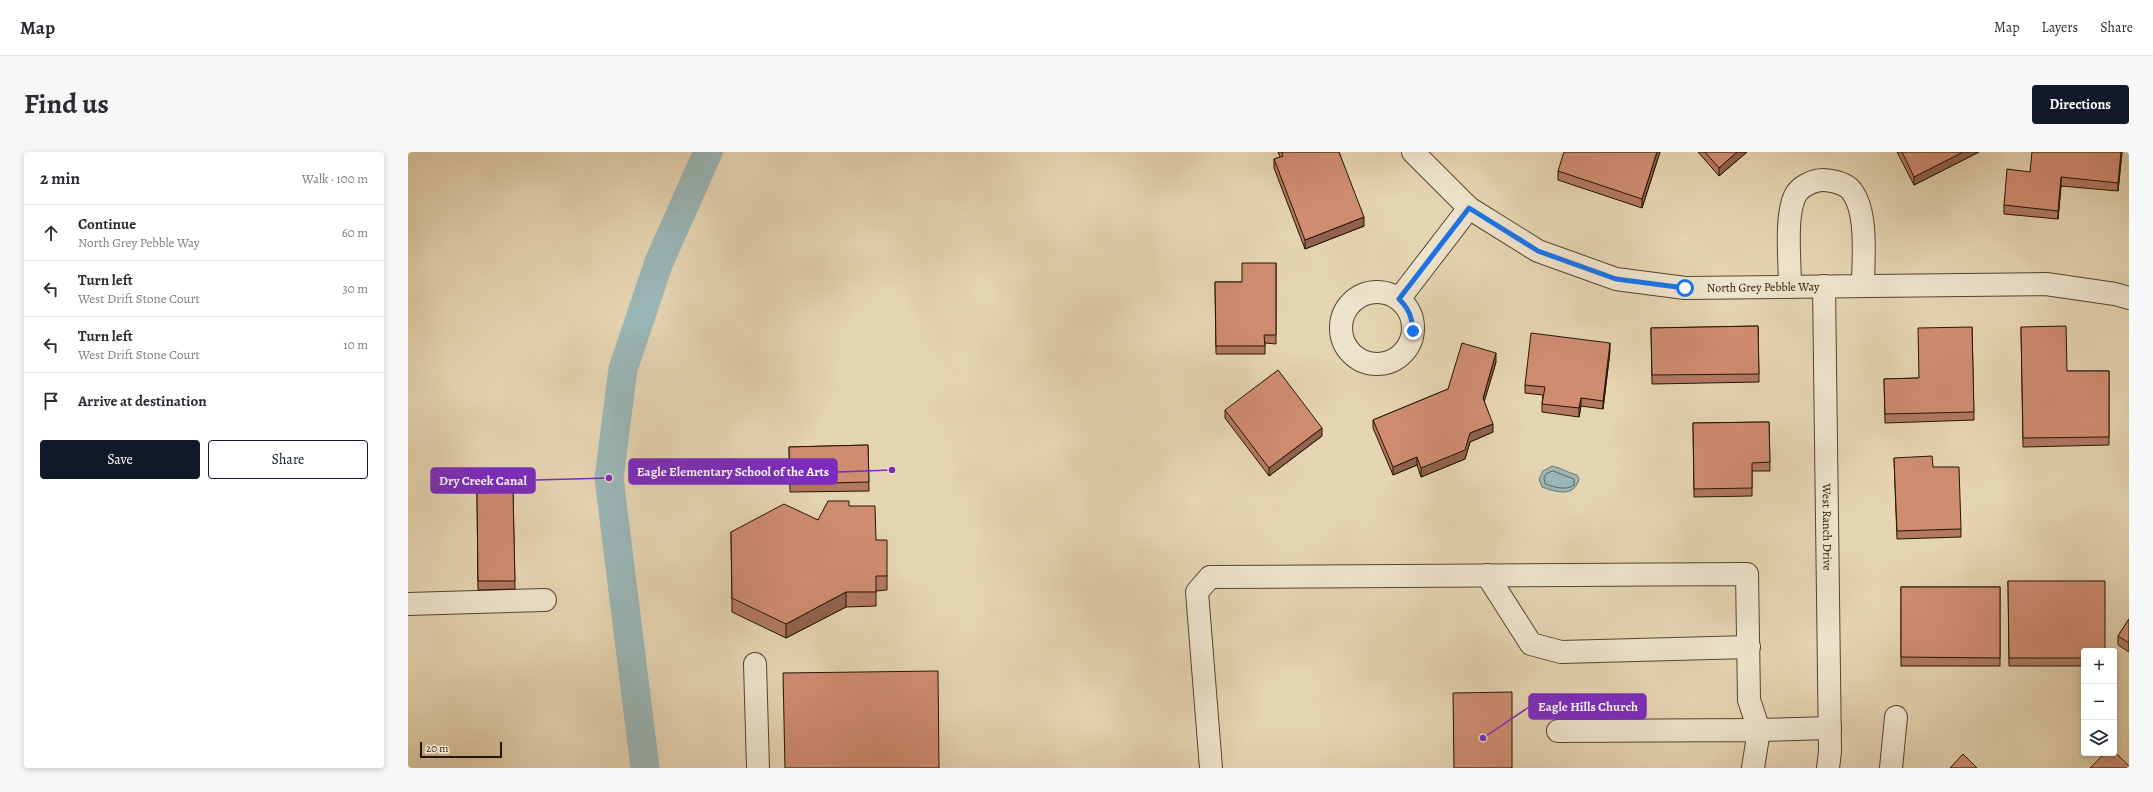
<!DOCTYPE html>
<meta charset="utf-8">
<style>
body{margin:0;font-family:Alegreya,serif;background:#f7f7f7;color:#2b2b33}
.controls{position:absolute;right:12px;bottom:12px;display:grid;overflow:hidden;border-radius:4px;box-shadow:0 2px 6px #0003}
.controls button{width:36px;height:36px;display:grid;place-items:center;padding:0;border:0;border-bottom:1px solid #e1e1e2;background:#fff;color:#2b2b33;font:20px sans-serif}
.scale{position:absolute;left:12px;bottom:10px;width:82px;box-sizing:border-box;padding-left:4px;border:2px solid #241500;border-top:0;font-size:11px;line-height:14px;white-space:nowrap;color:#241500;-webkit-text-stroke:3px #eee3cc;paint-order:stroke}
.stop{position:absolute;width:12px;height:12px;margin:-9px;border:3px solid #1a73e8;border-radius:50%;background:#fff}
.stop.end{background:#1a73e8;border-color:#fff;box-shadow:0 1px 4px #0008}
.list{margin:0;padding:0;list-style:none}
h2{display:flex;justify-content:space-between;align-items:center;height:52px;margin:0;padding:0 16px;font-size:17px}
h2 small{font-size:13px;font-weight:400;color:#7c7c81}
.list li{display:grid;grid-template-columns:26px 1fr auto;gap:12px;align-items:center;box-sizing:border-box;height:56px;padding:0 16px;border-top:1px solid #e1e1e2}
.list b{display:block;font-size:15px;white-space:nowrap}
.list p{margin:0;font-size:13px;white-space:nowrap;color:#7c7c81}
.list em{font-size:13px;font-style:normal;color:#7c7c81}
.actions{display:flex;gap:8px;padding:12px 16px}
.actions a{flex:1;padding:9px 0;border:1px solid #111827;border-radius:4px;text-align:center;font-size:14px;color:#111827}
.actions .main{background:#111827;color:#fff}
.icon{flex:none;width:22px;height:22px;fill:none;stroke:currentColor;stroke-width:2;stroke-linecap:round;stroke-linejoin:round}
.map{position:relative;flex:none;width:1721px;height:616px;overflow:hidden;border-radius:4px}
header{display:flex;align-items:center;gap:24px;box-sizing:border-box;height:56px;padding:0 20px;background:#fff;border-bottom:1px solid #e1e1e2}
header strong{font-size:19px}
nav{display:flex;gap:22px;margin-inline-start:auto;font-size:14px}
.intro{display:flex;align-items:center;justify-content:space-between;box-sizing:border-box;height:96px;padding:0 24px}
h1{margin:0;font-size:28px}
.button{padding:10px 18px;border-radius:4px;background:#111827;color:#fff;font-size:14px;font-weight:700}
main{display:flex;gap:24px;padding:0 24px}
aside{flex:1;background:#fff;border-radius:4px;box-shadow:0 2px 6px #0003}
.map>svg:first-child{display:block}
.water{fill:#9ab6b6;stroke:#6b766d}
.lines{fill:none;stroke-linecap:round;stroke-linejoin:round}
.shore{stroke:#5f665b;stroke-width:1}
.canal{stroke:#9ab6b6;stroke-width:29}
.minor-casing{stroke:#54452c;stroke-width:24}
.minor{stroke:#eee3cc;stroke-width:22}
.wall{fill:#b27861;stroke:#241500}
.shaded-wall{fill:#91624f;stroke:#241500}
.building{fill:#cf8c71;stroke:#241500}
.route{stroke:#1a73e8;stroke-width:5}
.labels{text-anchor:middle;stroke-width:3.5;stroke-linejoin:round;paint-order:stroke}
.street-label{font-size:12px;fill:#241500;stroke:#eee3cc}
.leader{fill:none;stroke:#7b2cbf;stroke-width:1.5}
.callout-dot{fill:#7b2cbf;stroke:#eee3cc;stroke-width:1.5}
.callout{fill:#7b2cbf;stroke:#7b2cbf;stroke-width:1.5}
.callout-label{font-size:13px;text-anchor:middle;font-weight:bold;fill:#fff}
</style>
<header>
<strong>Map</strong>
<nav><a>Map</a><a>Layers</a><a>Share</a></nav>
</header>
<div class="intro"><h1>Find us</h1><a class="button">Directions</a></div>
<main>
<aside>
<h2>2 min<small>Walk · 100 m</small></h2>
<ul class="list">
<li><svg class="icon" aria-label="ahead" viewBox="0 0 24 24"><path d="M12 20V5M6 11l6-6 6 6"/></svg><div><b>Continue</b><p>North Grey Pebble Way</p></div><em>60 m</em></li>
<li><svg class="icon" aria-label="left" viewBox="0 0 24 24"><path d="M17 20v-9H6M10 6l-5 5 5 5"/></svg><div><b>Turn left</b><p>West Drift Stone Court</p></div><em>30 m</em></li>
<li><svg class="icon" aria-label="left" viewBox="0 0 24 24"><path d="M17 20v-9H6M10 6l-5 5 5 5"/></svg><div><b>Turn left</b><p>West Drift Stone Court</p></div><em>10 m</em></li>
<li><svg class="icon" aria-label="arrive" viewBox="0 0 24 24"><path d="M6 21V4h12l-3 4 3 4H6"/></svg><div><b>Arrive at destination</b></div></li>
</ul>
<div class="actions"><a class="main">Save</a><a>Share</a></div>
</aside>
<div class="map">
<svg width="1721" height="616" viewBox="0 0 1721 616">
<rect width="100%" height="100%" fill="#e5d4b1"/>
<filter id="stains"><feTurbulence type="fractalNoise" baseFrequency=".005" numOctaves="4"/><feColorMatrix values="0 0 0 0 .2 0 0 0 0 .09 0 0 0 0 .02 0 0 0 .5 -.17"/></filter>
<radialGradient id="worn" r=".72"><stop offset=".6" stop-color="#630" stop-opacity="0"/><stop offset="1" stop-color="#630" stop-opacity=".3"/></radialGradient>
<path class="water" d="M1144,314C1154,316 1160,321 1169,323L1171,327C1166,346 1148,340 1134,335L1131,327L1135,319Z"/>
<g class="lines">
<path class="shore" d="M1145,319L1166,327V333C1158,339 1146,335 1137,332L1136,326L1138,322Z"/>
<path class="canal" d="M237,616L201,326L215,217L251,110L300,0"/>
<defs>
<g id="minor">
<path id="s1" d="M1005,0L1061,56L1130,99L1208,127L1277,136L1638,132L1707,142L1721,146"/>
<path id="s2" d="M1416,134L1422,600L1420,616"/>
<path d="M1382,135C1382,111 1377,64 1387,44C1391,35 1405,28 1415,28C1423,28 1435,31 1441,36C1461,56 1455,107 1455,134"/>
<circle cx="969" cy="176" r="36"/>
<path d="M991,147L1061,56"/>
<path d="M1079,423L1123,492L1153,500L1341,495"/>
<path d="M0,452L137,448"/>
<path d="M347,512L350,616"/>
<path d="M1150,579L1351,578L1345,616"/>
<path d="M803,616L789,440L802,425L1339,422L1341,548L1351,578L1422,576"/>
<path d="M1483,616L1488,565"/>
</g>
</defs>
<use href="#minor" class="minor-casing"/>
<use href="#minor" class="minor"/>
</g>
<g class="wall">
<path d="M870,0H931L956,74L897,97L866,16V7L872,5Z"/>
<path d="M1252,0L1234,56L1150,28V19Z"/>
<path d="M1290,0H1339L1311,24Z"/>
<path d="M1489,0H1571L1506,33Z"/>
<path d="M1714,0L1710,39L1653,34L1650,67L1596,62V53L1622,20Z"/>
<path d="M868,111V192L857,191V202H808L807,130H834Z"/>
<path d="M1350,174L1351,230L1244,232L1243,176Z"/>
<path d="M1564,175L1566,268L1477,271L1476,227L1511,226Z"/>
<path d="M1613,175L1659,219H1701V293L1615,295Z"/>
<path d="M1202,199L1195,257L1173,254L1171,265L1134,260V252L1135,243L1117,241V233Z"/>
<path d="M1088,210L1076,249L1085,280L1062,290L1057,307L1013,325L1009,313L985,323L965,276V268L1040,237Z"/>
<path d="M817,258L914,284L861,324L817,266Z"/>
<path d="M1361,270L1362,319H1344V344L1286,345L1285,271Z"/>
<path d="M460,293L461,339L382,340L381,295Z"/>
<path d="M1486,306L1553,377V385L1489,387Z"/>
<path d="M105,340L107,437L70,438L69,341Z"/>
<path d="M441,354L468,388L479,424V438L468,439V454L438,455L378,486L324,460L323,380L410,368Z"/>
<path d="M1600,429L1676,499V514H1601Z"/>
<rect x="1493" y="435" width="99" height="79"/>
<path d="M1721,467V500L1710,493V484Z"/>
</g>
<g class="shaded-wall">
<path d="M1249,0H1252L1234,56V47Z"/>
<path d="M1329,0H1339L1311,24V16Z"/>
<path d="M1555,0H1571L1506,33V25Z"/>
<path d="M1713,0H1714L1710,39V31Z"/>
<path d="M1653,25V34L1650,67V59Z"/>
<path d="M956,65V74L897,97V88Z"/>
<path d="M1202,191V199L1195,257V249Z"/>
<path d="M1088,201V210L1075,254V246Z"/>
<path d="M1173,246V254L1171,265V256Z"/>
<path d="M1085,272V280L1062,290L1057,307L1013,325V316L1062,281Z"/>
<path d="M914,276V284L861,324V316Z"/>
<path d="M1009,305V313L985,323V315Z"/>
<path d="M438,440V455L378,486V472Z"/>
</g>
<g class="building">
<path d="M874,0H931L956,65L897,88L866,7L875,4Z"/>
<path d="M1156,0H1249L1234,47L1150,19Z"/>
<path d="M1297,0H1329L1311,16Z"/>
<path d="M1494,0H1555L1506,25Z"/>
<path d="M1624,0H1713L1710,31L1653,25L1650,59L1596,53L1599,17L1622,20Z"/>
<path d="M834,111H868V183H856L857,194H808L807,130H834Z"/>
<path d="M1350,174L1351,222L1244,223L1243,176Z"/>
<path d="M1658,174L1659,219H1701V285L1615,286L1613,175Z"/>
<path d="M1564,175L1566,260L1477,262L1476,227L1511,226L1510,176Z"/>
<path d="M1123,181L1202,191L1195,249L1173,246L1171,256L1134,252L1137,235L1117,233Z"/>
<path d="M1054,191L1088,201L1075,246L1085,272L1062,281L1057,298L1013,316L1009,305L985,315L965,268L1040,237Z"/>
<path d="M870,218L914,276L861,316L817,258Z"/>
<path d="M1361,270L1362,310L1344,311V336L1286,337L1285,271Z"/>
<path d="M460,293L461,330L382,332L381,295Z"/>
<path d="M1524,304L1525,315H1551L1553,377L1489,379L1486,306Z"/>
<path d="M105,340L107,429H70L69,341Z"/>
<path d="M420,349H441V354H467L468,388H479V424H468V440H438L378,472L324,446L323,380L376,352L410,368Z"/>
<path d="M1600,429H1697V499H1676V506H1601Z"/>
<path d="M1493,435H1592V506L1493,505Z"/>
<path d="M1721,467V491L1710,484Z"/>
<path d="M530,519L531,616H377L375,521Z"/>
<path d="M1104,540V616H1046L1045,541Z"/>
<path d="M1706,599L1721,614V616H1682L1697,601H1706Z"/>
<path d="M1555,602L1569,616H1542Z"/>
</g>
<g class="lines">
<path class="route" d="M1005,179C1004,165 1001,157 991,147L1061,56L1130,99L1208,127L1277,136"/>
</g>
<g class="labels">
<g class="street-label">
<text dy="4" stroke="none"><textPath href="#s1" startOffset="391">North Grey Pebble Way</textPath></text>
<text dy="4" stroke="none"><textPath href="#s2" startOffset="241">West Ranch Drive</textPath></text>
</g>
</g>
<path class="leader" d="M484 318L429 320M201 326L127 328M1075 586L1121 555"/>
<g class="callout-dot">
<circle cx="484" cy="318" r="4"/>
<circle cx="201" cy="326" r="4"/>
<circle cx="1075" cy="586" r="4"/>
</g>
<g class="callout">
<rect x="221" y="307" width="208" height="25" rx="4"/>
<rect x="23" y="316" width="104" height="25" rx="4"/>
<rect x="1121" y="542" width="117" height="25" rx="4"/>
</g>
<g class="callout-label">
<text x="325" y="324">Eagle Elementary School of the Arts</text>
<text x="75" y="333">Dry Creek Canal</text>
<text x="1180" y="559">Eagle Hills Church</text>
</g>
<rect width="100%" height="100%" filter="url(#stains)"/>
<rect width="100%" height="100%" fill="url(#worn)"/>
</svg>
<div class="controls">
<button>+</button>
<button>−</button>
<button><svg class="icon" aria-label="layers" viewBox="0 0 24 24"><path d="M12 4l9 5-9 5-9-5zM3 14l9 5 9-5"/></svg></button>
</div>
<div class="scale">20 m</div>
<div class="stop" style="left:1277px;top:136px"></div>
<div class="stop end" style="left:1005px;top:179px"></div>
</div>
</main>
